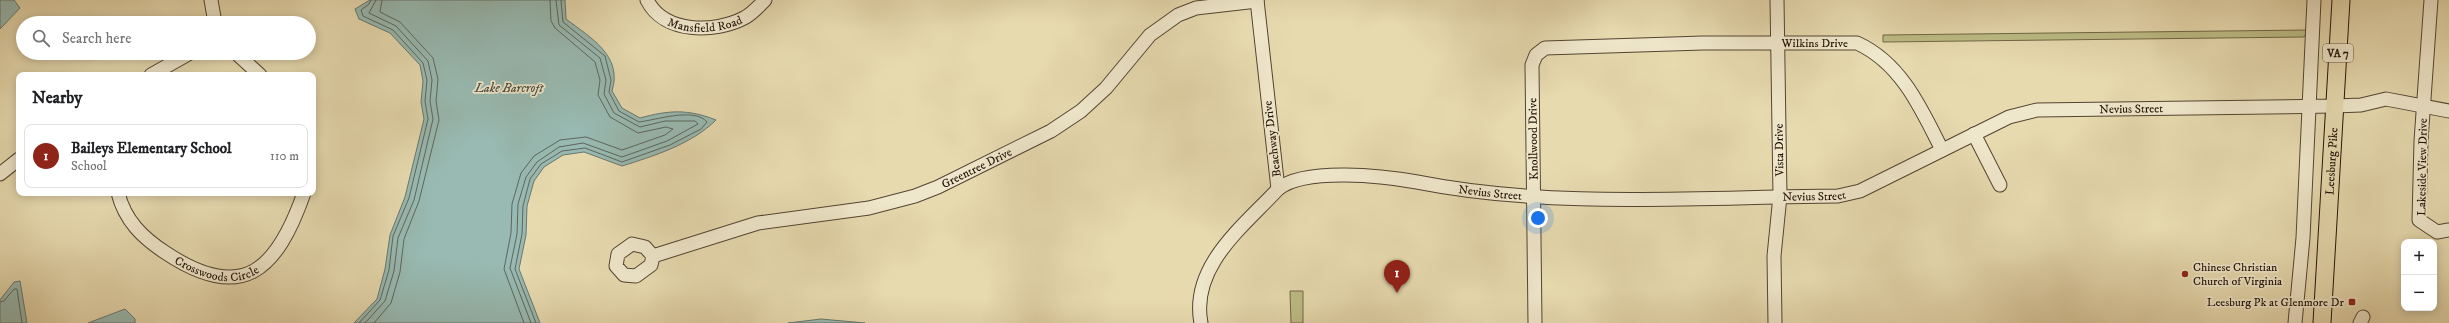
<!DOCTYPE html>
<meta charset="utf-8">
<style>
body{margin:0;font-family:"IM FELL DW Pica",serif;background:#f6f6f6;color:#202124}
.controls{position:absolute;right:12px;bottom:12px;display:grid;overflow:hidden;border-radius:8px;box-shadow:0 2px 10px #0003}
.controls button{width:36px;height:36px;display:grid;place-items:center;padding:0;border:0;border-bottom:1px solid #e0e0e0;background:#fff;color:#202124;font:20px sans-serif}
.you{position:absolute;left:1538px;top:218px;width:14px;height:14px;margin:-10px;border:3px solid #fff;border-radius:50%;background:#1a73e8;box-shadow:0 0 0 6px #1a73e833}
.badge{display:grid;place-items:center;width:26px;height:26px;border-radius:50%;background:#8f2418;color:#fff;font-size:13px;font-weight:700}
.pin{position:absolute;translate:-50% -33px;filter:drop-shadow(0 1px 2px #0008)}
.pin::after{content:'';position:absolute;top:21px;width:14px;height:12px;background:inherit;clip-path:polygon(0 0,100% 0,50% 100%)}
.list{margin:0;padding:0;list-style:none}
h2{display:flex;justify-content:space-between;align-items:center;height:52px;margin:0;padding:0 16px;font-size:17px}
h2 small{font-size:13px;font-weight:400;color:#757577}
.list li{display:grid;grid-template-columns:26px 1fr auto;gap:12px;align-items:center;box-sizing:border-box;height:64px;margin:0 8px 8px;padding:0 8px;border:1px solid #e0e0e0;border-radius:8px}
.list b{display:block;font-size:15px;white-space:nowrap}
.list p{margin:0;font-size:13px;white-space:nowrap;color:#757577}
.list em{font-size:13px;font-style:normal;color:#757577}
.icon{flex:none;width:22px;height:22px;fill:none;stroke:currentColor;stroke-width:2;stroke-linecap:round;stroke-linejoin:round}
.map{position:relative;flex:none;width:2449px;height:323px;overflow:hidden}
.search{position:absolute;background:#fff;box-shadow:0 2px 10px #0003;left:16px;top:16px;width:300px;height:44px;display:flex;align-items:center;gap:10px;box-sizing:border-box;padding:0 14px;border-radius:22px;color:#757577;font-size:15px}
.panel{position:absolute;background:#fff;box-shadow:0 2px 10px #0003;left:16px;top:72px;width:300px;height:124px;border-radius:8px}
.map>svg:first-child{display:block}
.green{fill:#bdbd86;stroke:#706847}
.water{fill:#98bab2;stroke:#69776e}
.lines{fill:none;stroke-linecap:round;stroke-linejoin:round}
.shore{stroke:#5d665d;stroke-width:1}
.minor-casing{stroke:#534432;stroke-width:15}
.major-casing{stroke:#221208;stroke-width:19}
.minor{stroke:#efe7cb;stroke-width:13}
.major{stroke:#e7daaf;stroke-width:17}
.poi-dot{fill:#8f2418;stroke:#efe7cb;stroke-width:1.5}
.labels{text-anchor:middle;stroke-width:3.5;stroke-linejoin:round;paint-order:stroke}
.shield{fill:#efe7cb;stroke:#605242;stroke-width:1}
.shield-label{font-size:11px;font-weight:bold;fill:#221208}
.street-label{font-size:12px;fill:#221208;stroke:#efe7cb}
.poi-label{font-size:12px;fill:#221208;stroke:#efe7cb;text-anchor:start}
.water-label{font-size:13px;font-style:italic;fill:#4b4d44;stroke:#efe7cb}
</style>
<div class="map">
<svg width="2449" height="323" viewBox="0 0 2449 323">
<rect width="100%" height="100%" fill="#e7daaf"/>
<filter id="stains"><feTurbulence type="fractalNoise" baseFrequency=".005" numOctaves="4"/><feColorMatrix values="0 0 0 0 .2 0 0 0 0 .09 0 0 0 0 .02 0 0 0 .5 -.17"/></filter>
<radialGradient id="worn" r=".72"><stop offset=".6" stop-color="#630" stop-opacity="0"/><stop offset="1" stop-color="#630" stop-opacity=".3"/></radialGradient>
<g class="green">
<path d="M2308,30L2304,37L1883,42V35Z"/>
<path d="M1290,291H1303V323H1291Z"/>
</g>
<g class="water">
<path d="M0,0H14L20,8L0,29Z"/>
<path d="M370,0H565L566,19C591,38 623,56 612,91L622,108L640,118C669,110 688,109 716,120C692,144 654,156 622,166L584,152L563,155L544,167L534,181L527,206L526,235L519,269L540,323H354L377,299L385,269L390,235L405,197L424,119L421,102L423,81L420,65L390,33L359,19L355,9Z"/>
<path d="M20,281L27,323H0V300L14,282Z"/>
<path d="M125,309L135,319V323H88Z"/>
<path d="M821,319L865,323H788Z"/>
</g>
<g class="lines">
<g class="shore">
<path d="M0,302L4,301L14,289H17L22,323"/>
<path d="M359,323L380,300L389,270L393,236L409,198L428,119L425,101L427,80L423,63L393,30L363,16L361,10L369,4L371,0"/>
<path d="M365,323L385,301L394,271L398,238L414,200L433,119L430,101L432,80L428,61L396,26L369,13L376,0"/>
<path d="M374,323L391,303L400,272L404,239L419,201L439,120L436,101L438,79L433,58L400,22L380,12L382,0"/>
<path d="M524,323L504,269L511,233L512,204L521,173L534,156L560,140L586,137L622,150L665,135L673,129L666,127L638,133L610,117L598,95L600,80L595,62L555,28L551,21L550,0"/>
<path d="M531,323L510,268L517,234L518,204L526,177L537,162L559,147L583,143L622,157L667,141L698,124L695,121H665L640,127L614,113L604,94L606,80L600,58L559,25L556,0"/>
<path d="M536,323L515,269L522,234L523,206L530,179L541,164L562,151L585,148L622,162L670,145L701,129L707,122C695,107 656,120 639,122L619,111L609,92L611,80L605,56L563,22L561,0"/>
</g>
<defs>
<g id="minor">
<path d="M211,0L215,23"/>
<path id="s1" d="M647,0C664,34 715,33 744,18C752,14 759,6 765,0"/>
<path d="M2431,0L2421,141L2419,220L2437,232L2449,230"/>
<path d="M236,53L260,75"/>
<path d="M151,75L190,53"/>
<path d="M1974,134L2000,185"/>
<path d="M0,174L19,159"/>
<path id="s2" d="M1278,189C1305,167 1384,176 1417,182C1553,209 1700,197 1838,196L1860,191L2009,117L2037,110L2335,106L2361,105L2386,99L2449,111"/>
<path id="s3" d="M118,193C125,221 143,238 166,253C243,304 277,270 304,193"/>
<path id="s4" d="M653,256L651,265L636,276L624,275L616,266L618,254L632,244L645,247L653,256L758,223L869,208L915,196L938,187L1051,131L1081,111L1106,88L1150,35L1178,15L1196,8L1257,1"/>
<path d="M1201,323C1190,266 1244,226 1278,189L1257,0"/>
<path id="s5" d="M1535,323L1532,65L1536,55L1545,48L1703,43H1857C1901,63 1921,108 1942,150"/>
<path d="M1775,323L1774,256L1780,196L1777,0"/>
<path d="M2295,323L2303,238L2314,0"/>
<path d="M2360,323L2363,317"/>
</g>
<g id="major">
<path id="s6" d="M2322,323L2341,0"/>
</g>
</defs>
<use href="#minor" class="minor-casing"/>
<use href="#major" class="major-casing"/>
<use href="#minor" class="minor"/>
<use href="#major" class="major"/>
</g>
<g class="poi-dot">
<circle cx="2185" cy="274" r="4"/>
<rect x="2348" y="298" width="8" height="8" rx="2"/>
</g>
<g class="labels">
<rect class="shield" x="2323" y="44" width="30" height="18" rx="3"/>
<g class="shield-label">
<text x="2338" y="57">VA 7</text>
</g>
<g class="street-label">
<text dy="4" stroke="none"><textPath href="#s1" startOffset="68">Mansfield Road</textPath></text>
<text dy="4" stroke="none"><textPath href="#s5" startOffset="550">Wilkins Drive</textPath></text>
<text dy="4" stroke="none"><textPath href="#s2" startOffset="876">Nevius Street</textPath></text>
<text transform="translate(1272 139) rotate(-97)" y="4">Beachway Drive</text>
<text transform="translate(1533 139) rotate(-91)" y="4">Knollwood Drive</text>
<text transform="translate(1779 150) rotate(-91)" y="4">Vista Drive</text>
<text dy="4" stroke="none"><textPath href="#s6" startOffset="162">Leesburg Pike</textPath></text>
<text transform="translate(2422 167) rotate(-89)" y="4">Lakeside View Drive</text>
<text dy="4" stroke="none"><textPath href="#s4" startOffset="444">Greentree Drive</textPath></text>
<text dy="4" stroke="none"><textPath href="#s2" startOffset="216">Nevius Street</textPath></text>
<text dy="4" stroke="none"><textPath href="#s2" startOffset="540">Nevius Street</textPath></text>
<text dy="4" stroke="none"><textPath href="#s3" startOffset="134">Crosswoods Circle</textPath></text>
</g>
<g class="poi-label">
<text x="2193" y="271">Chinese Christian<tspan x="2193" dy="14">Church of Virginia</tspan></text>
<text x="2344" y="306" text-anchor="end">Leesburg Pk at Glenmore Dr</text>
</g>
<g class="water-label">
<text x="509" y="92">Lake Barcroft</text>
</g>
</g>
<rect width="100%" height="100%" filter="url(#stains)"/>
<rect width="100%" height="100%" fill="url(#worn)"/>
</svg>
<div class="controls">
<button>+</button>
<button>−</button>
</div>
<div class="you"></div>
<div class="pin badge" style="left:1397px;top:293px">1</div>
<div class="search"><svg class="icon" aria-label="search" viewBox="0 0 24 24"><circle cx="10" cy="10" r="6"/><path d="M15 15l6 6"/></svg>Search here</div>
<section class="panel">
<h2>Nearby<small></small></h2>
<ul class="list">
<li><span class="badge">1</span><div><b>Baileys Elementary School</b><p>School</p></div><em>110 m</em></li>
</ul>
</section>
</div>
